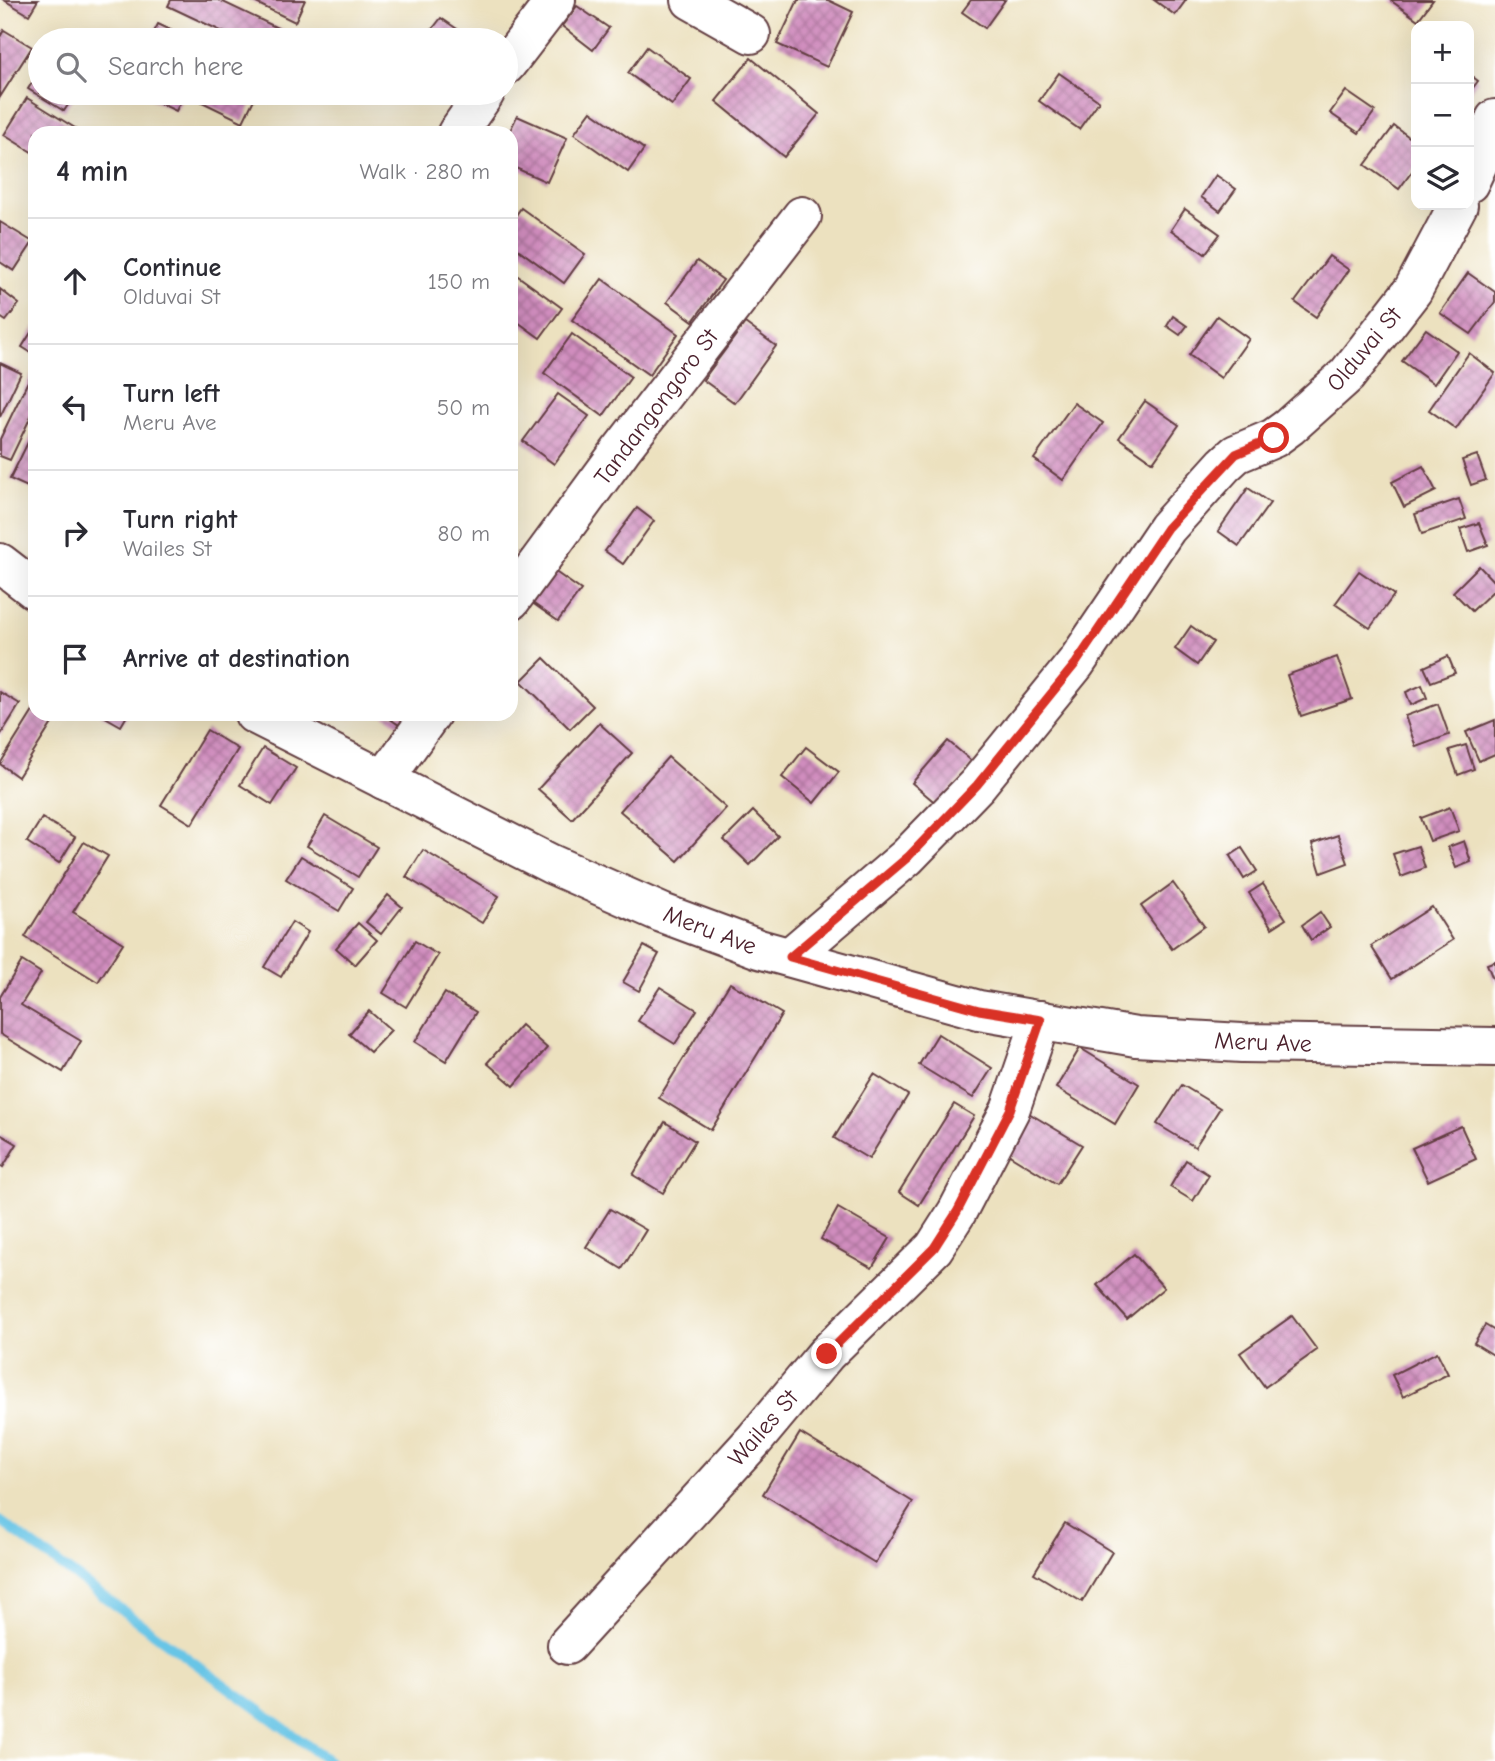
<!DOCTYPE html>
<meta charset="utf-8">
<style>
body{margin:0;font-family:"Comic Neue",sans-serif;background:#f7f7f7;color:#2b2b33}
.controls{position:absolute;right:21px;top:21px;display:grid;overflow:hidden;border-radius:14px;box-shadow:0 7px 28px #0002}
.controls button{width:63px;height:63px;display:grid;place-items:center;padding:0;border:0;border-bottom:2px solid #e1e1e2;background:#fff;color:#2b2b33;font:35px sans-serif}
.stop{position:absolute;width:21px;height:21px;margin:-16px;border:5px solid #d93025;border-radius:50%;background:#fff}
.stop.end{background:#d93025;border-color:#fff;box-shadow:0 2px 7px #0008}
.list{margin:0;padding:0;list-style:none}
h2{display:flex;justify-content:space-between;align-items:center;height:91px;margin:0;padding:0 28px;font-size:30px}
h2 small{font-size:23px;font-weight:400;color:#7c7c81}
.list li{display:grid;grid-template-columns:46px 1fr auto;gap:21px;align-items:center;box-sizing:border-box;height:126px;padding:0 28px;border-top:2px solid #e1e1e2}
.list b{display:block;font-size:26px;white-space:nowrap}
.list p{margin:0;font-size:23px;white-space:nowrap;color:#7c7c81}
.list em{font-size:23px;font-style:normal;color:#7c7c81}
.icon{flex:none;width:38px;height:38px;fill:none;stroke:currentColor;stroke-width:2;stroke-linecap:round;stroke-linejoin:round}
.map{position:relative;flex:none;width:1495px;height:1761px;overflow:hidden}
.search{position:absolute;background:#fff;box-shadow:0 7px 28px #0002;left:28px;top:28px;width:490px;height:77px;display:flex;align-items:center;gap:18px;box-sizing:border-box;padding:0 24px;border-radius:38px;color:#7c7c81;font-size:26px}
.panel{position:absolute;background:#fff;box-shadow:0 7px 28px #0002;left:28px;top:126px;width:490px;height:595px;border-radius:21px}
.map>svg:first-child{display:block}
.lines{fill:none;stroke-linecap:round;stroke-linejoin:round}
.stream{stroke:#68c5e6;stroke-width:10}
.building{fill:url(#building-cross-hatch)}
.minor-casing{stroke:#623c41;stroke-width:42}
.minor{stroke:#fff;stroke-width:38}
.route{stroke:#d93025;stroke-width:9}
.labels{text-anchor:middle;stroke-width:5;stroke-linejoin:round;paint-order:stroke}
.street-label{font-size:24px;fill:#4a1f2b;stroke:#fff}
</style>
<div class="map">
<svg width="1495" height="1761" viewBox="0 0 1495 1761">
<defs>
<pattern id="building-cross-hatch" width="8" height="8" patternUnits="userSpaceOnUse" patternTransform="scale(1.75)"><rect width="8" height="8" fill="#d08dbe"/><path d="M0 0l8 8M0 8l8-8" fill="none" stroke="#ab739b"/></pattern>
</defs>
<rect width="100%" height="100%" fill="#fff"/>
<filter id="ink" filterUnits="userSpaceOnUse"><feTurbulence type="fractalNoise" baseFrequency=".0143" numOctaves="2"/><feDisplacementMap in="SourceGraphic" scale="14" xChannelSelector="R" yChannelSelector="G"/><feConvolveMatrix kernelMatrix="1 2 1 2 8 2 1 2 1" color-interpolation-filters="sRGB"/></filter>
<filter id="wash" filterUnits="userSpaceOnUse"><feTurbulence type="fractalNoise" baseFrequency=".00686" numOctaves="4" result="noise"/><feDisplacementMap in="SourceGraphic" scale="28" xChannelSelector="R" yChannelSelector="G"/><feGaussianBlur stdDeviation="1.57" result="paint"/><feColorMatrix in="noise" values="0 0 0 0 0 0 0 0 0 0 0 0 0 0 0 0 0 1.4 0 .05"/><feComposite in="paint" operator="in"/></filter>
<g filter="url(#wash)">
<rect width="100%" height="100%" fill="#ece1bf"/>
<g class="lines">
<path class="stream" d="M0,1521L329,1761"/>
</g>
<g id="blocks">
<g class="building">
<path d="M4,0H38L29,15Z"/>
<path d="M171,0H219L286,32L282,40H240L168,6Z"/>
<path d="M250,0H305L295,22Z"/>
<path d="M798,0H828L853,12L827,67L777,44Z"/>
<path d="M971,0H1005L985,28L962,12Z"/>
<path d="M1154,0H1186L1175,15Z"/>
<path d="M1390,0H1433L1418,20Z"/>
<path d="M577,6L609,28L593,50L562,26Z"/>
<path d="M441,18L460,31L453,40H424Z"/>
<path d="M158,24L192,40H150Z"/>
<path d="M4,30L32,47L0,97V37Z"/>
<path d="M647,47L691,79L672,105L628,73Z"/>
<path d="M751,58L819,114L784,157L716,101Z"/>
<path d="M40,70V93H76L64,111L28,89Z"/>
<path d="M1059,73L1099,101L1079,129L1039,101Z"/>
<path d="M1469,74L1478,81L1469,93Z"/>
<path d="M1346,91L1375,111L1359,133L1330,113Z"/>
<path d="M138,93H185L176,111Z"/>
<path d="M204,93H257L243,122L200,101Z"/>
<path d="M27,98L75,128L72,133H35V154L4,135Z"/>
<path d="M591,111L644,149L628,172L574,134Z"/>
<path d="M517,116L567,138L547,182L511,166L509,133Z"/>
<path d="M1394,126L1416,142V166L1399,189L1365,165Z"/>
<path d="M1216,175L1236,189L1220,211L1201,197Z"/>
<path d="M521,208L585,254L564,283L511,244V222Z"/>
<path d="M1185,209L1220,234L1205,254L1171,230Z"/>
<path d="M0,222L33,242L14,271L0,262Z"/>
<path d="M1329,256L1349,270L1316,317L1295,302Z"/>
<path d="M697,261L723,280L693,321L667,302Z"/>
<path d="M511,271L562,308L540,338L511,317Z"/>
<path d="M1468,273L1495,292V302L1471,334L1440,313Z"/>
<path d="M602,279L678,334L649,375L572,320Z"/>
<path d="M0,289L19,304L6,321L0,317Z"/>
<path d="M1173,316L1187,326L1180,335L1167,326Z"/>
<path d="M1217,316L1249,339L1221,378L1189,355Z"/>
<path d="M745,323L776,346L735,403L703,380Z"/>
<path d="M35,326V355L22,347Z"/>
<path d="M1426,329L1457,351L1434,384L1402,361Z"/>
<path d="M572,334L631,377L603,416L544,373Z"/>
<path d="M1469,353L1495,373L1456,429L1429,410Z"/>
<path d="M0,363L21,373L0,417Z"/>
<path d="M32,373L35,374V408L10,460L0,456V439Z"/>
<path d="M558,394L589,416L554,464L523,441Z"/>
<path d="M1145,401L1179,425L1153,462L1119,438Z"/>
<path d="M1074,403L1103,423L1063,480L1034,459Z"/>
<path d="M35,428V487L34,490L10,479Z"/>
<path d="M1477,455L1486,480L1471,485L1462,460Z"/>
<path d="M1423,466L1436,491L1404,507L1392,482Z"/>
<path d="M1248,488L1270,503L1239,546L1218,531Z"/>
<path d="M1459,499L1466,519L1422,534L1415,514Z"/>
<path d="M637,508L654,521L623,564L605,551Z"/>
<path d="M1479,523L1488,545L1468,552L1460,529Z"/>
<path d="M547,566L581,590L558,621L524,597Z"/>
<path d="M1479,566L1495,583V589L1472,611L1453,592Z"/>
<path d="M1359,571L1394,595L1370,628L1335,604Z"/>
<path d="M1191,626L1213,642L1197,665L1175,649Z"/>
<path d="M1448,656L1455,673L1431,682L1424,667Z"/>
<path d="M1337,657L1352,699L1301,716L1287,675Z"/>
<path d="M544,658L593,706L570,729L521,681Z"/>
<path d="M1422,685L1427,698L1411,705L1406,692Z"/>
<path d="M0,692L20,704L0,736Z"/>
<path d="M1438,704L1449,735L1416,747L1405,716Z"/>
<path d="M35,708V714H58L18,777L0,764Z"/>
<path d="M100,714H128L121,726Z"/>
<path d="M383,714H406L399,725Z"/>
<path d="M1495,720V754L1479,761L1466,732Z"/>
<path d="M599,723L632,753L572,819L538,789Z"/>
<path d="M207,730L238,749L192,824L161,805Z"/>
<path d="M948,741L974,763L938,805L912,783Z"/>
<path d="M1466,745L1474,769L1458,775L1449,750Z"/>
<path d="M806,747L839,772L814,803L782,777Z"/>
<path d="M263,748L296,768L272,805L240,785Z"/>
<path d="M668,757L726,808L678,861L620,811Z"/>
<path d="M1450,807L1459,831L1430,841L1421,818Z"/>
<path d="M753,811L778,836L750,865L724,840Z"/>
<path d="M325,816L377,847L358,877L307,846Z"/>
<path d="M42,818L75,837L59,863L27,842Z"/>
<path d="M1338,835L1348,863L1321,873L1312,844Z"/>
<path d="M1464,841L1471,862L1456,868L1448,847Z"/>
<path d="M84,842L108,856L73,912L123,943L98,982L25,937Z"/>
<path d="M1418,846L1425,868L1401,877L1393,854Z"/>
<path d="M1242,848L1257,871L1244,879L1230,856Z"/>
<path d="M423,850L499,896L482,923L406,877Z"/>
<path d="M301,856L353,888L339,911L286,879Z"/>
<path d="M1173,883L1204,926L1172,949L1141,906Z"/>
<path d="M1263,884L1286,919L1272,928L1249,893Z"/>
<path d="M388,895L402,907L381,934L366,922Z"/>
<path d="M1432,907L1453,940L1392,979L1371,946Z"/>
<path d="M1320,912L1330,927L1311,940L1302,925Z"/>
<path d="M292,922L308,932L281,977L264,967Z"/>
<path d="M358,923L377,940L355,965L336,948Z"/>
<path d="M415,941L438,955L406,1007L383,993Z"/>
<path d="M644,946L659,954L639,991L623,982Z"/>
<path d="M22,961L41,973L21,1005L81,1041L63,1072L0,1034V997Z"/>
<path d="M1495,961V984L1487,964Z"/>
<path d="M730,983L782,1014L711,1130L659,1098Z"/>
<path d="M660,987L697,1010L675,1044L638,1021Z"/>
<path d="M445,993L476,1012L446,1061L415,1042Z"/>
<path d="M369,1011L391,1030L370,1052L349,1034Z"/>
<path d="M521,1025L547,1048L514,1086L487,1063Z"/>
<path d="M938,1034L992,1068L973,1098L919,1065Z"/>
<path d="M1080,1048L1139,1084L1115,1124L1056,1088Z"/>
<path d="M874,1074L908,1095L869,1159L834,1138Z"/>
<path d="M1182,1085L1220,1108L1195,1147L1157,1124Z"/>
<path d="M954,1104L974,1116L919,1205L899,1192Z"/>
<path d="M1027,1112L1082,1145L1057,1184L1003,1151Z"/>
<path d="M665,1122L695,1141L663,1193L633,1175Z"/>
<path d="M1461,1126L1476,1159L1428,1181L1412,1148Z"/>
<path d="M0,1134L17,1144L3,1167L0,1165Z"/>
<path d="M1186,1160L1209,1175L1193,1201L1170,1187Z"/>
<path d="M838,1208L890,1238L872,1268L821,1239Z"/>
<path d="M610,1209L646,1230L622,1269L586,1247Z"/>
<path d="M1134,1254L1164,1288L1127,1319L1097,1285Z"/>
<path d="M1292,1316L1317,1350L1265,1387L1240,1353Z"/>
<path d="M1485,1325L1495,1331V1356L1474,1343Z"/>
<path d="M1437,1352L1448,1374L1403,1397L1392,1375Z"/>
<path d="M800,1433L913,1502L875,1563L763,1494Z"/>
<path d="M1065,1523L1112,1552L1082,1602L1034,1573Z"/>
</g>
</g>
</g>
<g filter="url(#ink)">
<use href="#blocks" fill-opacity="0" stroke="#623c41" stroke-width="2"/>
<g class="lines">
<defs>
<g id="minor">
<path d="M691,0L751,34"/>
<path d="M506,65L556,0"/>
<path d="M457,133L485,93"/>
<path d="M1469,183L1492,134L1495,119"/>
<path d="M0,563L35,590"/>
<path d="M511,600L621,450L802,216"/>
<path d="M254,714L551,864L662,913L759,949L979,1010L1136,1037L1242,1043L1495,1047"/>
<path d="M384,780L431,714"/>
<path d="M790,957L907,857L977,785L1076,663L1167,528L1224,465L1236,454L1274,438L1289,427L1347,375L1413,290L1458,205"/>
<path d="M567,1645L755,1439L826,1354L934,1248L957,1212L1010,1110L1041,1020"/>
</g>
</defs>
<use href="#minor" class="minor-casing"/>
<use href="#minor" class="minor"/>
</g>
</g>
<g class="lines" filter="url(#ink)">
<path class="route" d="M827,1354L934,1248L957,1212L1010,1110L1041,1020L979,1010L790,957L908,857L977,785L1076,663L1167,528L1236,454L1274,438"/>
</g>
<g class="labels">
<g class="street-label">
<text transform="translate(1364 349) rotate(-50)" y="8">Olduvai St</text>
<text transform="translate(656 407) rotate(-53)" y="8">Tandangongoro St</text>
<text transform="translate(710 930) rotate(21)" y="8">Meru Ave</text>
<text transform="translate(1263 1042) rotate(2)" y="8">Meru Ave</text>
<text transform="translate(763 1428) rotate(-49)" y="8">Wailes St</text>
</g>
</g>
</svg>
<div class="controls">
<button>+</button>
<button>−</button>
<button><svg class="icon" aria-label="layers" viewBox="0 0 24 24"><path d="M12 4l9 5-9 5-9-5zM3 14l9 5 9-5"/></svg></button>
</div>
<div class="stop" style="left:1274px;top:438px"></div>
<div class="stop end" style="left:827px;top:1354px"></div>
<div class="search"><svg class="icon" aria-label="search" viewBox="0 0 24 24"><circle cx="10" cy="10" r="6"/><path d="M15 15l6 6"/></svg>Search here</div>
<section class="panel">
<h2>4 min<small>Walk · 280 m</small></h2>
<ul class="list">
<li><svg class="icon" aria-label="ahead" viewBox="0 0 24 24"><path d="M12 20V5M6 11l6-6 6 6"/></svg><div><b>Continue</b><p>Olduvai St</p></div><em>150 m</em></li>
<li><svg class="icon" aria-label="left" viewBox="0 0 24 24"><path d="M17 20v-9H6M10 6l-5 5 5 5"/></svg><div><b>Turn left</b><p>Meru Ave</p></div><em>50 m</em></li>
<li><svg class="icon" aria-label="right" viewBox="0 0 24 24"><path d="M7 20v-9h11M14 6l5 5-5 5"/></svg><div><b>Turn right</b><p>Wailes St</p></div><em>80 m</em></li>
<li><svg class="icon" aria-label="arrive" viewBox="0 0 24 24"><path d="M6 21V4h12l-3 4 3 4H6"/></svg><div><b>Arrive at destination</b></div></li>
</ul>
</section>
</div>
